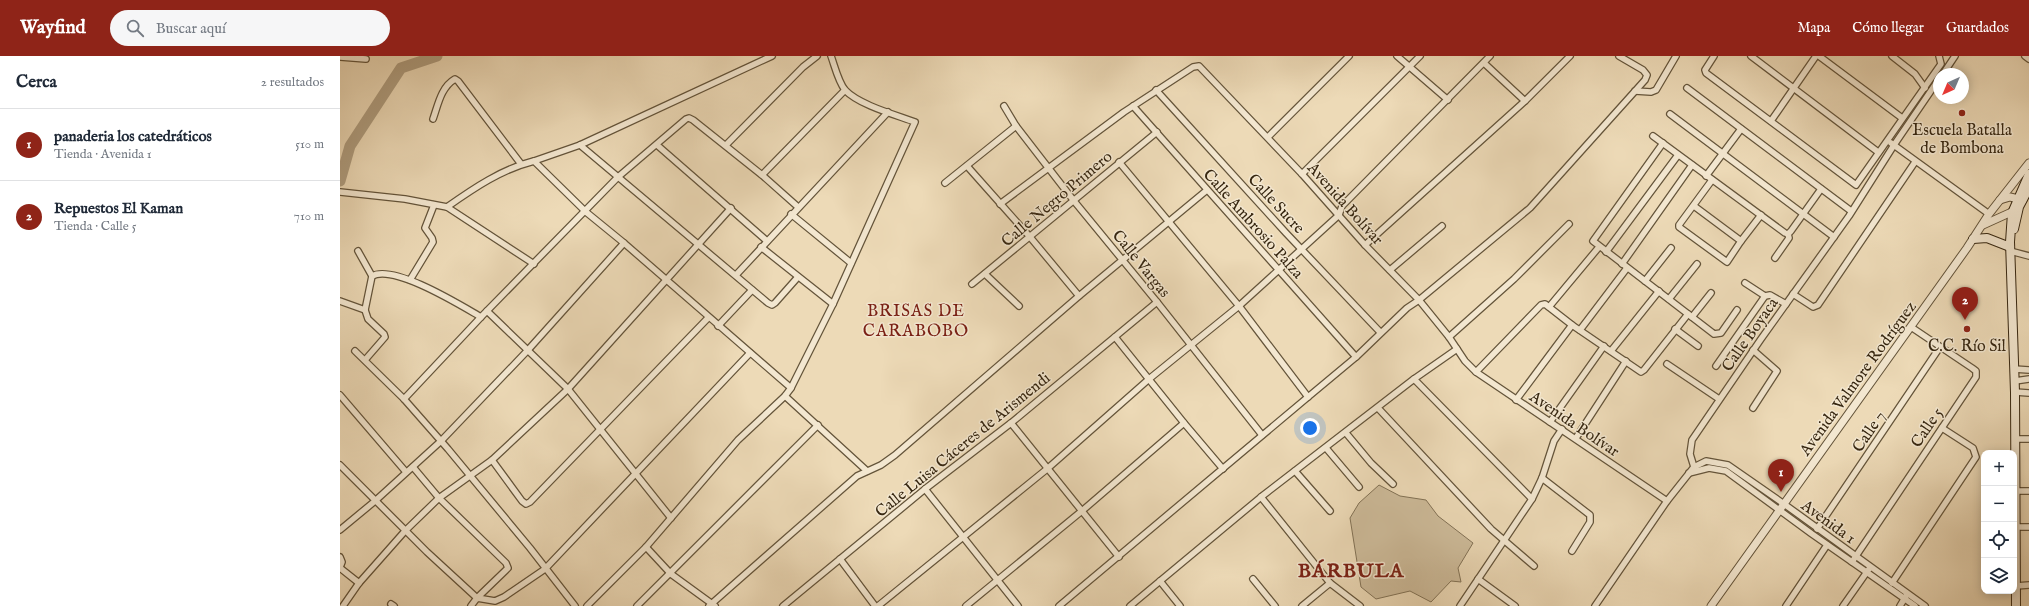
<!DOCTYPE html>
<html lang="es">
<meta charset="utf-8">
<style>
body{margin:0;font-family:"IM FELL English",serif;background:#f6f6f7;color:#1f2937}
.controls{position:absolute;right:12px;bottom:12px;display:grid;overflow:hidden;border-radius:8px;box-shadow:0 2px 10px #0003}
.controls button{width:36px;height:36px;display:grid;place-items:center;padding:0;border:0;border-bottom:1px solid #e0e1e3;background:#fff;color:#1f2937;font:20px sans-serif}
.compass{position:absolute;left:1593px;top:12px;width:36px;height:36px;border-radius:50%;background:#fff;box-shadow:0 2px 10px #0003;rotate:224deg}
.you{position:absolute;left:970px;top:372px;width:14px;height:14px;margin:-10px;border:3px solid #fff;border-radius:50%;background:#1a73e8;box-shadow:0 0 0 6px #1a73e833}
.badge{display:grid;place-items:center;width:26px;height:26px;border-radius:50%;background:#8f2418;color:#fff;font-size:13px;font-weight:700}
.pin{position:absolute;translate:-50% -33px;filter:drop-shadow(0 1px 2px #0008)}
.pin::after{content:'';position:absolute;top:21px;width:14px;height:12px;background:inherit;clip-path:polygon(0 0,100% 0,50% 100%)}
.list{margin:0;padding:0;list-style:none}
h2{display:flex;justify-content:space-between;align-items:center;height:52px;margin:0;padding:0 16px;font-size:17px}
h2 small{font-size:13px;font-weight:400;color:#747a83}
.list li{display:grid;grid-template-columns:26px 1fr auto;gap:12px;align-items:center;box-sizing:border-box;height:72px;padding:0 16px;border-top:1px solid #e0e1e3}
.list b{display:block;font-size:15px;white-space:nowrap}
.list p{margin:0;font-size:13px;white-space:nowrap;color:#747a83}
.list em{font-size:13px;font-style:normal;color:#747a83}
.icon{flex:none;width:22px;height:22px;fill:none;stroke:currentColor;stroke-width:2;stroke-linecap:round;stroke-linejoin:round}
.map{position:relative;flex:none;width:1689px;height:550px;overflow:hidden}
header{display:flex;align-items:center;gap:24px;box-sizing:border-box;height:56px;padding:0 20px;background:#8f2418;color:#fff}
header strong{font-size:19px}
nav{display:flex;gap:22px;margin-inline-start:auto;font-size:14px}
.search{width:280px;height:36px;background:#f6f6f7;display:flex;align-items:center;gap:10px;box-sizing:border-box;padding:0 14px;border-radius:22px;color:#747a83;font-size:15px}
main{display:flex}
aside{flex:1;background:#fff}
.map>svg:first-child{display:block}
.park{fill:#cebc9b;stroke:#827256}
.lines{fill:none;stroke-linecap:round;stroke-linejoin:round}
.river{stroke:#af9d7f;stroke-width:11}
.minor-casing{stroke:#64543a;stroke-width:8}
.tertiary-casing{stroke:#64543a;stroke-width:9}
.secondary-casing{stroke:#372711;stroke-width:10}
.minor{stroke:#f3e7d0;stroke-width:5.5}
.tertiary{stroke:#f3e7d0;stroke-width:7}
.secondary{stroke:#f3e7d0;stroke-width:8}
.poi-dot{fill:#8f2418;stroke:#f3e7d0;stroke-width:1.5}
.labels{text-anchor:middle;stroke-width:3;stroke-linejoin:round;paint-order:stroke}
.poi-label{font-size:16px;fill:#372711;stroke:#f3e7d0}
.street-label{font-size:16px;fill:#372711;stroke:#f3e7d0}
.neighbourhood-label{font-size:17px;letter-spacing:1px;fill:#7a1f14;stroke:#f3e7d0}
.district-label{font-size:20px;font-weight:bold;letter-spacing:1px;fill:#7a1f14;stroke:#f3e7d0}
</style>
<header>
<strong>Wayfind</strong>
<div class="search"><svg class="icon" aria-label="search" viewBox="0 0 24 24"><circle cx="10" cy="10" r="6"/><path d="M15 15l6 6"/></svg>Buscar aquí</div>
<nav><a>Mapa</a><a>Cómo llegar</a><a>Guardados</a></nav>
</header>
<main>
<aside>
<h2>Cerca<small>2 resultados</small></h2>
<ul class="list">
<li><span class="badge">1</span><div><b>panaderia los catedráticos</b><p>Tienda · Avenida 1</p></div><em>510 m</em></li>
<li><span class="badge">2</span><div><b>Repuestos El Kaman</b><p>Tienda · Calle 5</p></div><em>710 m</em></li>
</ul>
</aside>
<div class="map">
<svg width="1689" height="550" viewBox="0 0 1689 550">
<rect width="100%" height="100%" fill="#eddab7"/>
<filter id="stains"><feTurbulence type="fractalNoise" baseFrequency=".005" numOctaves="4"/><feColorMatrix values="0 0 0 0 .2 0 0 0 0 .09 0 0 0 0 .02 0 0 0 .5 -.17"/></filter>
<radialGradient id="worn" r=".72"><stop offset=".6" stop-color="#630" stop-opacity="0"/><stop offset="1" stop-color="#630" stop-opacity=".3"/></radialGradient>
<path class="park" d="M1039,429L1060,440L1086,444L1098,460L1133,487L1118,512L1121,526L1111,525L1091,546L1070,535L1036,543L1021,531L1010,462L1019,447Z"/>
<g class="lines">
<path class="river" d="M0,125L10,90L61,12L97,0"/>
<defs>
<g id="minor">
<path d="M1057,0L1108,44"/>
<path d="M1374,0L1365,14L1366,17L1516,129L1601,8L1599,0"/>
<path d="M1411,0L1538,96"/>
<path d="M1479,0L1562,62"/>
<path d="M1552,0L1575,18L1585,32"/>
<path d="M1685,0L1689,3"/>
<path d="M0,1L26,3"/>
<path d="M1144,7L1185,45"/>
<path d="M1603,18L1615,0"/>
<path d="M1347,32L1511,155"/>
<path d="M816,34L946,177L1040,276"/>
<path d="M1295,35L1311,36L1316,34L1336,0"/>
<path d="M664,50L676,70L734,145L817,246L922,379"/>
<path d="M793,50L1016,301"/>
<path d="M1330,58L1494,181"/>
<path d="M93,63C98,49 101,31 115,23L118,25L181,108"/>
<path d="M1431,65L1476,0"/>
<path d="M1313,80L1445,177L1448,178L1451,175L1481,133"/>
<path d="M928,81L1009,0"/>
<path d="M1323,87L1253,185L1374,278L1381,277L1397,254"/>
<path d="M1551,87L1649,158"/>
<path d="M240,89L428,247L432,249L435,247L458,221"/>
<path d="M317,89L427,185"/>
<path d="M386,89L463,11L477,0"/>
<path d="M194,105L240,89L432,0"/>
<path d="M779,106L899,250L968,341"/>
<path d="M627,110L690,181L739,240"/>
<path d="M962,118L1080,0"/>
<path d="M422,119L505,34"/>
<path d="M1366,120L1401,73"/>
<path d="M605,127L676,70"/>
<path d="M0,136L65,143L107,151C134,132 162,113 194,105L246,156L284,187L451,332L493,248L575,66C556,59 519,49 505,34C498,25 495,11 491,0"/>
<path d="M660,148L784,56L853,11L859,10L962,118L1025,189L1079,244L1109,281L1125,305L1136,316L1327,445"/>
<path d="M1354,150L1401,185L1387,206L1339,171V169L1372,124"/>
<path d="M107,151L194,208"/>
<path d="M451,158L511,207"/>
<path d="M1401,185L1421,159"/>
<path d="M1025,189L1185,45L1230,0"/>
<path d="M421,191L493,248"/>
<path d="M18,195L32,220L25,254L28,263L44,278L45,281L25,304"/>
<path d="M1670,195L1689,200"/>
<path d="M1266,196L1338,99"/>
<path d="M1435,202L1449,182L1448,178"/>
<path d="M1282,208L1352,109"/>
<path d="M1050,214L1102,170"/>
<path d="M645,218L679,250"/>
<path d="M396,219L548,56"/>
<path d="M32,220C54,208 120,249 141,261"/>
<path d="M70,224L93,186L92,182L85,172L94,149"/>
<path d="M1305,225L1331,192"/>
<path d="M1405,227L1425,240"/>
<path d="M632,228L817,76"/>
<path d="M1453,238L1473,251L1478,249L1575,106"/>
<path d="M1329,243L1357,208"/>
<path d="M0,245L25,254"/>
<path d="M1209,251L1259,191"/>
<path d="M147,255L228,333L331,462"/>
<path d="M1352,261L1371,237"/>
<path d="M378,270L412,234"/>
<path d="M1335,273L1358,290"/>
<path d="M1240,274L1287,212"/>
<path d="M775,281L844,367L883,413"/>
<path d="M1109,281L1174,223L1229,168"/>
<path d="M1413,294L1437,315L1413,352"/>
<path d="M15,295L64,343L108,393L190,492L235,550"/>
<path d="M1271,295L1319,235"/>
<path d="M1327,308L1379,343"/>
<path d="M1376,310L1425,240L1430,239L1446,248"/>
<path d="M1674,313L1689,314"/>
<path d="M1136,316L1201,249L1205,248L1232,269L1301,316L1304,314L1348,258"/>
<path d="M1074,323L1192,443"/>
<path d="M1675,325L1689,323"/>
<path d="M1675,336L1689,337"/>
<path d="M0,339L66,416"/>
<path d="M445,340L527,415"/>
<path d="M64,343L141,261L278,121L346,63L349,62L353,64L422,119L458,151"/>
<path d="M1176,344L1232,269"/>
<path d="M1038,352L1151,473L1194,510"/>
<path d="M1210,366L1264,290"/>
<path d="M671,367L779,501"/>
<path d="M1006,377L1031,407L1053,428"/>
<path d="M1236,382L1286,305"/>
<path d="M1676,383H1689"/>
<path d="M986,392L1019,431"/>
<path d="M152,404L182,445L186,448L190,446L368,262"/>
<path d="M0,409L87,496L137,542L165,515L168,512L166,507L99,442L73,411"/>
<path d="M1354,411L1366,405L1388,409L1444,448L1585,550"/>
<path d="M955,415L990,455"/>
<path d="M1349,417L1369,412L1386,415L1472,478L1575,550"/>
<path d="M1202,422L1250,459V466L1232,495"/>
<path d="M585,433L678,550"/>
<path d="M1676,435H1689"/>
<path d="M921,441L990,527L1020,550"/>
<path d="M1676,471H1689"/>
<path d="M1477,473L1600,291"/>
<path d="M0,474L35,445L101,385L188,294L284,187"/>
<path d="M306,491L331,518L375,550"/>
<path d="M0,501L2,506L0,511"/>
<path d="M500,503L535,550"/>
<path d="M1512,506L1636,321V315L1632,312L1571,271"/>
<path d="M0,512L19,527"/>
<path d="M913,523L935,550"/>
<path d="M1138,523L1175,550"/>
<path d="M820,525L840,550"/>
<path d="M1552,527L1636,401L1633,392L1602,372"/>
<path d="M1676,530L1689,529"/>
<path d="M51,548L54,550"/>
<path d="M3,550L19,527L65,475L99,442L152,404L228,333L391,152"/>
<path d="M131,550L137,542L155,545L164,541L205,513L410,297"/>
<path d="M247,550L306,491L398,384L445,340L451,332"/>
<path d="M297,550L478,369"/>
<path d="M369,550L517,420L541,409L555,399L739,240L867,134"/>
<path d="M443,550L585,433L671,367L817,246"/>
<path d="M538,550L707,413L809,323L899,250L999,159L1002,150L1150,0"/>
<path d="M626,550L743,454L844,367"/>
<path d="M719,550L968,341L1016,301L1067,252L1079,244L1190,152L1305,24L1307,19L1303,14L1279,0"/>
<path d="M790,550L921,441L1074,323L1117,293"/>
<path d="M962,550L990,527"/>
<path d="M1120,550L1192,443L1202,422L1214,385L1222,373"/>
<path d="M1255,550L1327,445L1354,411L1350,398L1352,384L1421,283L1509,160L1554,89L1599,23"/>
<path d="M1446,550L1487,489"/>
<path d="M1503,550L1529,513"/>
<path d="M1560,550L1566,540"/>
</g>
<g id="tertiary">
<path d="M1660,144L1670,141L1683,144"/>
<path d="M1643,169L1676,154"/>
<path d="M1371,550L1627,192L1649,158L1689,107"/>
</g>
<g id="secondary">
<path d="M1674,173L1679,151L1689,132"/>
<path d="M1633,183L1647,182L1670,191"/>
<path d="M1676,550L1675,336L1670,186L1672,157L1689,118"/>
</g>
</defs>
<use href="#minor" class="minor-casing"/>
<use href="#tertiary" class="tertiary-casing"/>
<use href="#secondary" class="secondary-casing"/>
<use href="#minor" class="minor"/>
<use href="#tertiary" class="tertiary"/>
<use href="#secondary" class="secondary"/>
</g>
<g class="poi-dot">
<circle cx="1622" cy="57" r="4"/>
<circle cx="1627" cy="273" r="4"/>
</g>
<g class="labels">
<g class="poi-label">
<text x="1622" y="79">Escuela Batalla<tspan x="1622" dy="18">de Bombona</tspan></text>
<text x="1627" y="295">C.C. Río Sil</text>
</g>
<g class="street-label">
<text transform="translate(716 142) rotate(-40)" y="6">Calle Negro Primero</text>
<text transform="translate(937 147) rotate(47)" y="6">Calle Sucre</text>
<text transform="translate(1006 147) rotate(48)" y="6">Avenida Bolívar</text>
<text transform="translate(914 167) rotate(48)" y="6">Calle Ambrosio Palza</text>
<text transform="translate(802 207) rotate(51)" y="6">Calle Vargas</text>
<text transform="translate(1409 278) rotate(-55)" y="6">Calle Boyaca</text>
<text transform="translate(1517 322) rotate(-54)" y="6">Avenida Valmore Rodríguez</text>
<text transform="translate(1235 367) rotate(34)" y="6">Avenida Bolívar</text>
<text transform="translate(1586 371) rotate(-56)" y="6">Calle 5</text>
<text transform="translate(1528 375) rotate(-56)" y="6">Calle 7</text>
<text transform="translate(622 388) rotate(-39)" y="6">Calle Luisa Cáceres de Arismendi</text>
<text transform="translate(1489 465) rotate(36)" y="6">Avenida 1</text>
</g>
<g class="neighbourhood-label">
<text x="576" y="260">BRISAS DE<tspan x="576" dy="20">CARABOBO</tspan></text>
</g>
<g class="district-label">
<text x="1011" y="521">BÁRBULA</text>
</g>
</g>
<rect width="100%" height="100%" filter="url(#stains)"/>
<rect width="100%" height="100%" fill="url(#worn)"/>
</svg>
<div class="controls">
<button>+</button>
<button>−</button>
<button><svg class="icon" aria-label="locate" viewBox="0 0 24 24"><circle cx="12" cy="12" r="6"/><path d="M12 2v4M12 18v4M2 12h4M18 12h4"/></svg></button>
<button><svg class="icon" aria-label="layers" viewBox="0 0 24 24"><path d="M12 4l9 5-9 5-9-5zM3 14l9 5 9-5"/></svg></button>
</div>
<svg class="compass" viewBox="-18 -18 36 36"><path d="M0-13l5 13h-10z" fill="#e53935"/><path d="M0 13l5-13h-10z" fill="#747a83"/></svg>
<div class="you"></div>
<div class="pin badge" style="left:1441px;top:436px">1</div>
<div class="pin badge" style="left:1625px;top:264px">2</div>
</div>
</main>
